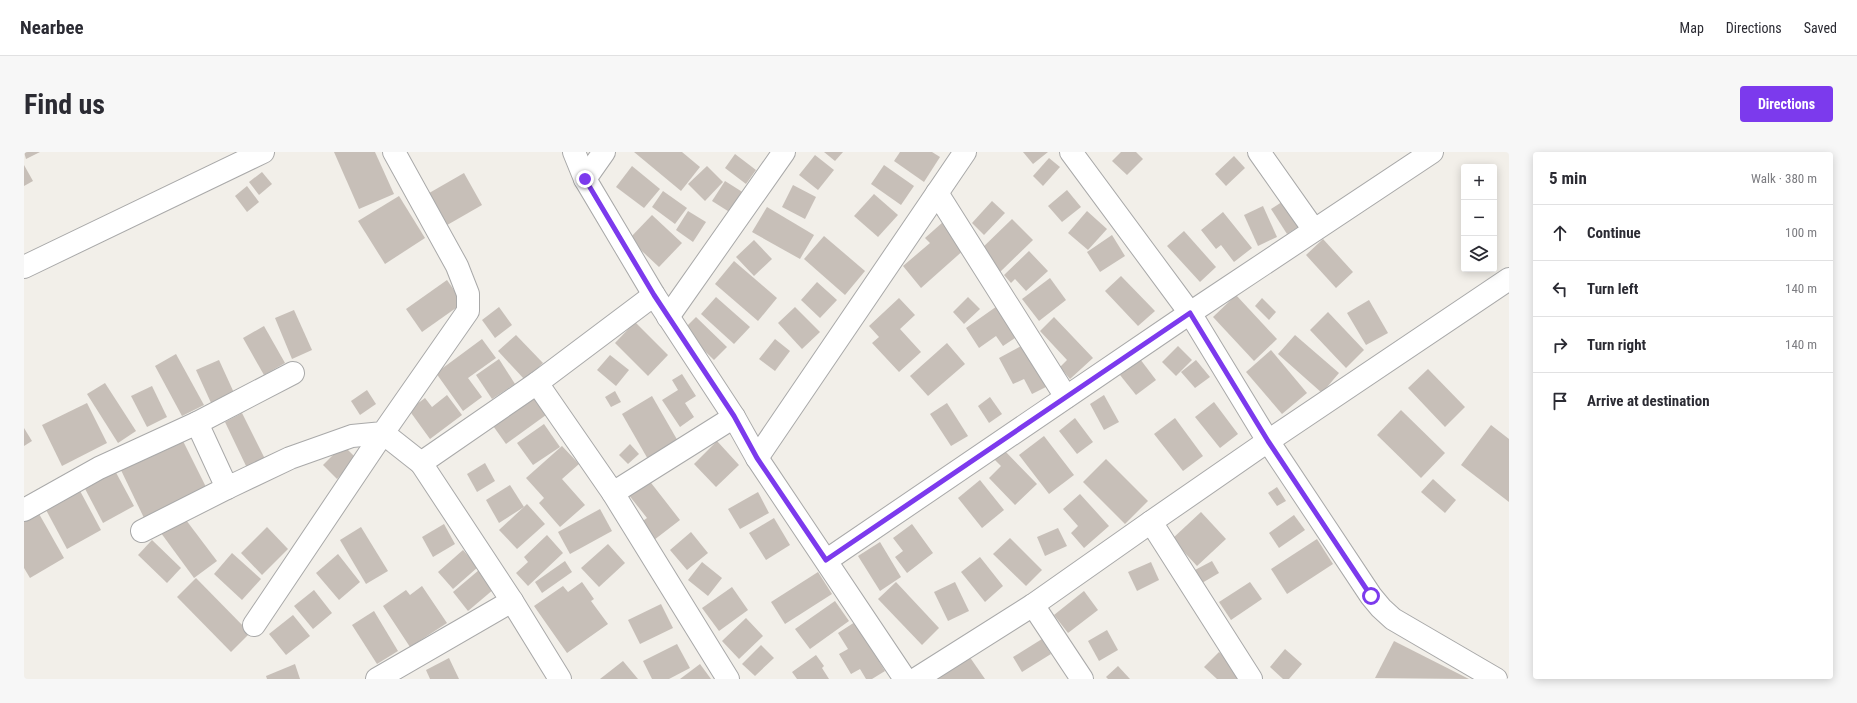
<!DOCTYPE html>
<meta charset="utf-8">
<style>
body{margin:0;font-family:"Roboto Condensed",sans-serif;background:#f7f7f7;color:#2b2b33}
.controls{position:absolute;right:12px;top:12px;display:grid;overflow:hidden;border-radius:4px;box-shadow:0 2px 10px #0003}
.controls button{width:36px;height:36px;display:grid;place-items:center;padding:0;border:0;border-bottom:1px solid #e1e1e2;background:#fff;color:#2b2b33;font:20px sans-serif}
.stop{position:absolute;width:12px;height:12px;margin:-9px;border:3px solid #7c3aed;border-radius:50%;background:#fff}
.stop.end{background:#7c3aed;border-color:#fff;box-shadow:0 1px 4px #0008}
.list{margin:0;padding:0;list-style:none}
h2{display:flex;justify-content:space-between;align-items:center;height:52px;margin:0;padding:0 16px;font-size:17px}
h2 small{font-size:13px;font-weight:400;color:#7c7c81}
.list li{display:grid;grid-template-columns:26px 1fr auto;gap:12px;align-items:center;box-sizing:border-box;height:56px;padding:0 16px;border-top:1px solid #e1e1e2}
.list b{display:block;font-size:15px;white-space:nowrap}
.list em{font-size:13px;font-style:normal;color:#7c7c81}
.icon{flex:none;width:22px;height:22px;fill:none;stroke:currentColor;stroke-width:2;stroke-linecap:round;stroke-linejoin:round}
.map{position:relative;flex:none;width:1485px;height:527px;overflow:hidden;border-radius:4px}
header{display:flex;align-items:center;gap:24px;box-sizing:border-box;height:56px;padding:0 20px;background:#fff;border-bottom:1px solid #e1e1e2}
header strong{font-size:19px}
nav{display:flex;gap:22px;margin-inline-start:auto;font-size:14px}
.intro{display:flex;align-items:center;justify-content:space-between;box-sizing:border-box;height:96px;padding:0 24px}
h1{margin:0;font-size:28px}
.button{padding:10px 18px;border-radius:4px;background:#7c3aed;color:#fff;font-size:14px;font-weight:700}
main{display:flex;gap:24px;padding:0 24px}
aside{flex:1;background:#fff;border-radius:4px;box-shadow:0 2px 10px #0003}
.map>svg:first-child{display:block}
.building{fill:#c7bfb8}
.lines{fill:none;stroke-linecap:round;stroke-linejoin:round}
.minor-casing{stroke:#a9a9a9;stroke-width:24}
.minor{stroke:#fff;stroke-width:22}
.route{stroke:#7c3aed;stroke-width:5}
</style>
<header>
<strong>Nearbee</strong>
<nav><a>Map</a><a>Directions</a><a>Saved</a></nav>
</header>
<div class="intro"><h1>Find us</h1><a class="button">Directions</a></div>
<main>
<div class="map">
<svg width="1485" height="527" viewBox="0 0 1485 527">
<rect width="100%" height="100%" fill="#f2efe9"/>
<g class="building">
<path d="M0,0H16L2,7Z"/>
<path d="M310,0H351L370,42L335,57Z"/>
<path d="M610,0H658L676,15L657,39Z"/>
<path d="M800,0H819L811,9Z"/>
<path d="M876,0H908L916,5L900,30L870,9Z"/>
<path d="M999,0H1024L1009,12Z"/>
<path d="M1097,0H1112L1119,7L1103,23L1088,9Z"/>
<path d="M711,2L732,18L722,32L701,16Z"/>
<path d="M791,3L810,18L794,38L775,23Z"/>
<path d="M1210,4L1221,16L1202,34L1191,22Z"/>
<path d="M1025,6L1036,15L1019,34L1009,24Z"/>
<path d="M0,13L9,29L0,34Z"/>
<path d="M860,13L890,34L877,53L847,32Z"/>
<path d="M608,14L636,37L620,56L592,35Z"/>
<path d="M683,14L699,30L681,49L664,32Z"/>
<path d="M238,20L248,32L235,43L225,30Z"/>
<path d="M440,21L458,53L418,76L400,44Z"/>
<path d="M701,29L720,41L707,61L688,49Z"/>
<path d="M769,33L792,45L781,67L758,55Z"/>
<path d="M223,34L235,50L223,60L211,44Z"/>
<path d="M1043,38L1057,55L1038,70L1024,54Z"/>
<path d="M639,39L663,56L651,72L628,55Z"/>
<path d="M850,42L874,63L854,85L830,64Z"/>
<path d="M375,44L401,86L361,112L334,69Z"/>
<path d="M1261,48L1277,73L1263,82L1247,57Z"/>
<path d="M968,49L981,61L960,83L948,71Z"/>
<path d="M1239,54L1253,85L1234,94L1220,63Z"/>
<path d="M743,55L790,83L776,107L728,80Z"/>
<path d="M664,59L682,70L669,90L652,78Z"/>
<path d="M1063,59L1083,77L1064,98L1044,81Z"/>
<path d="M1199,60L1228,96L1210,110L1197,93L1192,97L1177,78Z"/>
<path d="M628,63L658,91L635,115L605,87Z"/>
<path d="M988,67L1009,88L975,121L954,100Z"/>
<path d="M919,70L942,96L897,136L879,114L906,91L901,86Z"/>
<path d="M1160,79L1192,115L1176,130L1143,94Z"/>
<path d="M1088,83L1101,104L1076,120L1063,100Z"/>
<path d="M800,84L841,119L821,143L780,107Z"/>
<path d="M1299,87L1329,120L1312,136L1282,103Z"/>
<path d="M730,88L748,107L730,124L712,105Z"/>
<path d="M1005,99L1024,119L1002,139L991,127L987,131L980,123Z"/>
<path d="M710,109L753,146L734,169L691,132Z"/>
<path d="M1097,124L1131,159L1114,174L1081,139Z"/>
<path d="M1026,126L1042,148L1015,169L998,147Z"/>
<path d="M423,128L439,151L398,180L382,157Z"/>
<path d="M793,130L813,148L796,166L777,148Z"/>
<path d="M1212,143L1253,187L1230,209L1189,165Z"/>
<path d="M692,145L726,175L710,192L677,162Z"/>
<path d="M944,145L956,157L940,172L929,160Z"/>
<path d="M875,146L891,163L876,177L897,200L875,220L848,191L855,185L845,174Z"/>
<path d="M1238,146L1252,160L1245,168L1231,154Z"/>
<path d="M1345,148L1364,181L1342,193L1323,161Z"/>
<path d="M976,152L997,182L979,194L972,184L955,196L942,176Z"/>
<path d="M475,155L488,173L471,186L458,168Z"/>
<path d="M771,155L796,180L778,197L754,171Z"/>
<path d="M270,158L288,198L268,207L251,166Z"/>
<path d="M1304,160L1340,198L1322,216L1286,178Z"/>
<path d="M672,165L703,195L690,208L659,178Z"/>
<path d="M1030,165L1069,206L1046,227L1036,215L1043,208L1016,179Z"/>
<path d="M611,170L644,203L624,224L591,191Z"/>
<path d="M240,174L261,211L240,223L219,186Z"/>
<path d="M492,183L519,211L501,228L474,199Z"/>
<path d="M1271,183L1315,221L1298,241L1254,202Z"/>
<path d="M458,187L472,206L444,226L458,245L439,259L412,221Z"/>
<path d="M751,187L766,199L751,219L735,207Z"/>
<path d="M923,191L941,212L904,244L886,224Z"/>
<path d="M1001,192L1024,234L1008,242L1000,227L989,232L975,206Z"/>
<path d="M1154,194L1168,208L1152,224L1138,210Z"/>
<path d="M1247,198L1283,241L1258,262L1222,220Z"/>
<path d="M152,202L180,253L158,264L131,214Z"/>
<path d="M586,203L605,218L592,234L573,218Z"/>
<path d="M475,207L491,232L468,247L452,223Z"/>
<path d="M1116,207L1132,228L1112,243L1096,223Z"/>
<path d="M195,208L211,243L188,253L172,218Z"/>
<path d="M1172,208L1186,225L1171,236L1157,220Z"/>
<path d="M1404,217L1441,255L1421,275L1384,236Z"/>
<path d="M658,222L672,244L661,251L670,265L656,275L638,248L654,238L648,228Z"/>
<path d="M81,231L112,279L94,291L63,242Z"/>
<path d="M128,234L143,265L123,275L107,244Z"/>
<path d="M343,238L352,252L336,263L327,249Z"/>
<path d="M591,239L597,250L587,255L581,245Z"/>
<path d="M507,242L522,263L482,292L467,271Z"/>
<path d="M423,243L438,263L406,287L385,258L401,246L408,255Z"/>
<path d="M1080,243L1095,270L1080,278L1066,252Z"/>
<path d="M628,244L655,291L625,309L598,262Z"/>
<path d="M966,245L978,262L965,271L954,254Z"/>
<path d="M1190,250L1214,282L1196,296L1171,265Z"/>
<path d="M63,251L83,291L38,314L18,273Z"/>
<path d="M923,251L944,284L927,294L906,262Z"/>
<path d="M1377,258L1421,301L1397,326L1353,283Z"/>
<path d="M218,261L241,307L223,316L201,270Z"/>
<path d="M1051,266L1069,290L1053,302L1035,279Z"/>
<path d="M1151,266L1179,304L1159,319L1130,282Z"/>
<path d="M520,272L536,295L509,313L493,291Z"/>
<path d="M1467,273L1485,287V350L1437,313Z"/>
<path d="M0,276L8,289L0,294Z"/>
<path d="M156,283L183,337L121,368L95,314Z"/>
<path d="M1020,284L1050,323L1025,342L995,303Z"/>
<path d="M693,289L715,313L692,335L670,312Z"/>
<path d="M606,292L615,302L604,312L595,303Z"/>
<path d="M319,293L333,307L313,327L299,313Z"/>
<path d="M538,294L555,312L538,327L561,353L536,375L515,351L520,346L502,326Z"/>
<path d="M978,296L1013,332L991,353L965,326L977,314L968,305Z"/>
<path d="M1082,307L1124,349L1101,372L1059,330Z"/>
<path d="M461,311L471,329L453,340L443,322Z"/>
<path d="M89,315L110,354L79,371L58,331Z"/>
<path d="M624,327L656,368L630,388L616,371L623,366L604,342Z"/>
<path d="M1409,327L1432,348L1421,361L1397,340Z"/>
<path d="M956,328L980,358L958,376L934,346Z"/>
<path d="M486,333L500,355L475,371L462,348Z"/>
<path d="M1253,335L1262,349L1253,354L1244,341Z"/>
<path d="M55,337L77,378L43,397L21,356Z"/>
<path d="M734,340L745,361L716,377L704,357Z"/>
<path d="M1056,342L1085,374L1060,396L1047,381L1054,374L1039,357Z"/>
<path d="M503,352L521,372L493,397L475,378Z"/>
<path d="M576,357L588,379L546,402L534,380Z"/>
<path d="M14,360L40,406L6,426L0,416V368Z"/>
<path d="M1177,360L1202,387L1173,414L1148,387Z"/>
<path d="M1270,363L1281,378L1255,396L1245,381Z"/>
<path d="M159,364L193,409L170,426L137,381Z"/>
<path d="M750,366L766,393L742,408L725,381Z"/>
<path d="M420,372L431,392L409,405L398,385Z"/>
<path d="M888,372L909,401L883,421L871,405L879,399L869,386Z"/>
<path d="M243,375L264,397L238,423L217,401Z"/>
<path d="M337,375L364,419L342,432L316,388Z"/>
<path d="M1034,376L1043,394L1021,404L1013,385Z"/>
<path d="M667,380L684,401L663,418L646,398Z"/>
<path d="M523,383L539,401L504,434L492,421L504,410L500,405Z"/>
<path d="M986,386L1018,418L1002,434L969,402Z"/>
<path d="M1293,387L1309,412L1263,442L1247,417Z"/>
<path d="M128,388L157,416L143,431L114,403Z"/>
<path d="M856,390L877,425L856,439L834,404Z"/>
<path d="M584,392L601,411L575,435L557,416Z"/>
<path d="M439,398L454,415L429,437L414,420Z"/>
<path d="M208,401L237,427L218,448L190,422Z"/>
<path d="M314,402L336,430L315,448L292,421Z"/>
<path d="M956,405L979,434L961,450L937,420Z"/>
<path d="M541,409L548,420L518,441L511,430Z"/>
<path d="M1188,409L1195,421L1178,431L1171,418Z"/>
<path d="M678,410L698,426L684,444L664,428Z"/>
<path d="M1127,410L1135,428L1113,439L1104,420Z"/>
<path d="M455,418L470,437L444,459L429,440Z"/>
<path d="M794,420L808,442L761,472L747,450Z"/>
<path d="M172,426L226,481L207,500L153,445Z"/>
<path d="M558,430L570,447L567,449L584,472L543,501L510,454L539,434L544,440Z"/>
<path d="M872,430L915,476L898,493L854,447Z"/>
<path d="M931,430L945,459L924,469L910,440Z"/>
<path d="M1226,430L1238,447L1207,468L1195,450Z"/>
<path d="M398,434L423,471L386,495L359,454L382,438L386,443Z"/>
<path d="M708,435L724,458L695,479L678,456Z"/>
<path d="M290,438L308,461L289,477L270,454Z"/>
<path d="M1060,439L1074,458L1044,481L1030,463Z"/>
<path d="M811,449L825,469L786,497L771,477Z"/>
<path d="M637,452L649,476L616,492L604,468Z"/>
<path d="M350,459L374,499L353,512L328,473Z"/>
<path d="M269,463L286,484L262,503L245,482Z"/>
<path d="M722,466L739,484L715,507L698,489Z"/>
<path d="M831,470L861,519L848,527H842L836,517L827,522L815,502L824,497L814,481Z"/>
<path d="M1083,478L1094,498L1075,509L1064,489Z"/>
<path d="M1018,487L1027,502L998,520L989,505Z"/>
<path d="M1370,489L1445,527L1351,526Z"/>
<path d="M653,492L666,516L645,527H628L619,509Z"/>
<path d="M737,493L750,506L731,524L718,512Z"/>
<path d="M1261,497L1278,512L1265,527H1259L1246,515Z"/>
<path d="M1195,500L1220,522L1215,527H1193L1180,515Z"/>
<path d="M792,503L800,514L798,516L805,527H773L768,520Z"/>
<path d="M945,504L961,527H911Z"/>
<path d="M425,506L435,527H406L402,518Z"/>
<path d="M599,509L614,527H576Z"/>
<path d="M271,512L276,527H243L242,524Z"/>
<path d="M676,512L687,527H656Z"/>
<path d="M1094,514L1106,527H1084L1082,525Z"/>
</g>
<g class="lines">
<defs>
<g id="minor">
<path d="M550,0L561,27L630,143L710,265L733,306L881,527"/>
<path d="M1047,0L1166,161L1244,289L1127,370"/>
<path d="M1235,0L1290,78"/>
<path d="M561,27L580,0"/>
<path d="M913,41L1042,245"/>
<path d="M0,115L239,0"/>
<path d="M644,165L760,0"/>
<path d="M513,231L589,341"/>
<path d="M173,271L269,221"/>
<path d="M733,306L941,0"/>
<path d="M0,358L75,316L173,271L203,336L266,306L328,284L359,281L444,159V142L433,114L370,0"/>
<path d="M118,379L203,336"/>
<path d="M803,408L1166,161L1408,0"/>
<path d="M1009,453L1058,527"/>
<path d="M230,473L359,281L397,311"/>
<path d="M353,527L488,449"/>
<path d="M536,527L488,449L397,311L513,231L630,143"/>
<path d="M704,527L589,341L710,265"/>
<path d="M892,527L1009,453L1127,370L1227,527"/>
<path d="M1472,527L1369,467L1357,456L1347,444L1244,289L1485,127"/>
</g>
</defs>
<use href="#minor" class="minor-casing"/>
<use href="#minor" class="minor"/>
</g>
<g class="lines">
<path class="route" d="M561,27L630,143L710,264L733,306L802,408L1166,161L1244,289L1347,444"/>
</g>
</svg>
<div class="controls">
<button>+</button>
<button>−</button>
<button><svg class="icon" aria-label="layers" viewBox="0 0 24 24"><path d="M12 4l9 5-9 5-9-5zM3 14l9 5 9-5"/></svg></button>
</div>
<div class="stop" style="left:1347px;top:444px"></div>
<div class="stop end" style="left:561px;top:27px"></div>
</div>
<aside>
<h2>5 min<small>Walk · 380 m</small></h2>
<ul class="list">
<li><svg class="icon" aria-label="ahead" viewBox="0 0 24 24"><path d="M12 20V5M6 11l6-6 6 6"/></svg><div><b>Continue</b></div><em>100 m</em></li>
<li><svg class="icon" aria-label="left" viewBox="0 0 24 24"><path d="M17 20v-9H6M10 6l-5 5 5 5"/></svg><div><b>Turn left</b></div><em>140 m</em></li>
<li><svg class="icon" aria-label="right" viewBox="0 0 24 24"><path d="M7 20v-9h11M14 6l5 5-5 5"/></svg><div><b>Turn right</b></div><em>140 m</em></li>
<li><svg class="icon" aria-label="arrive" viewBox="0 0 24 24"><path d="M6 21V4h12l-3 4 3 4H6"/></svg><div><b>Arrive at destination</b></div></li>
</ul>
</aside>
</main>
